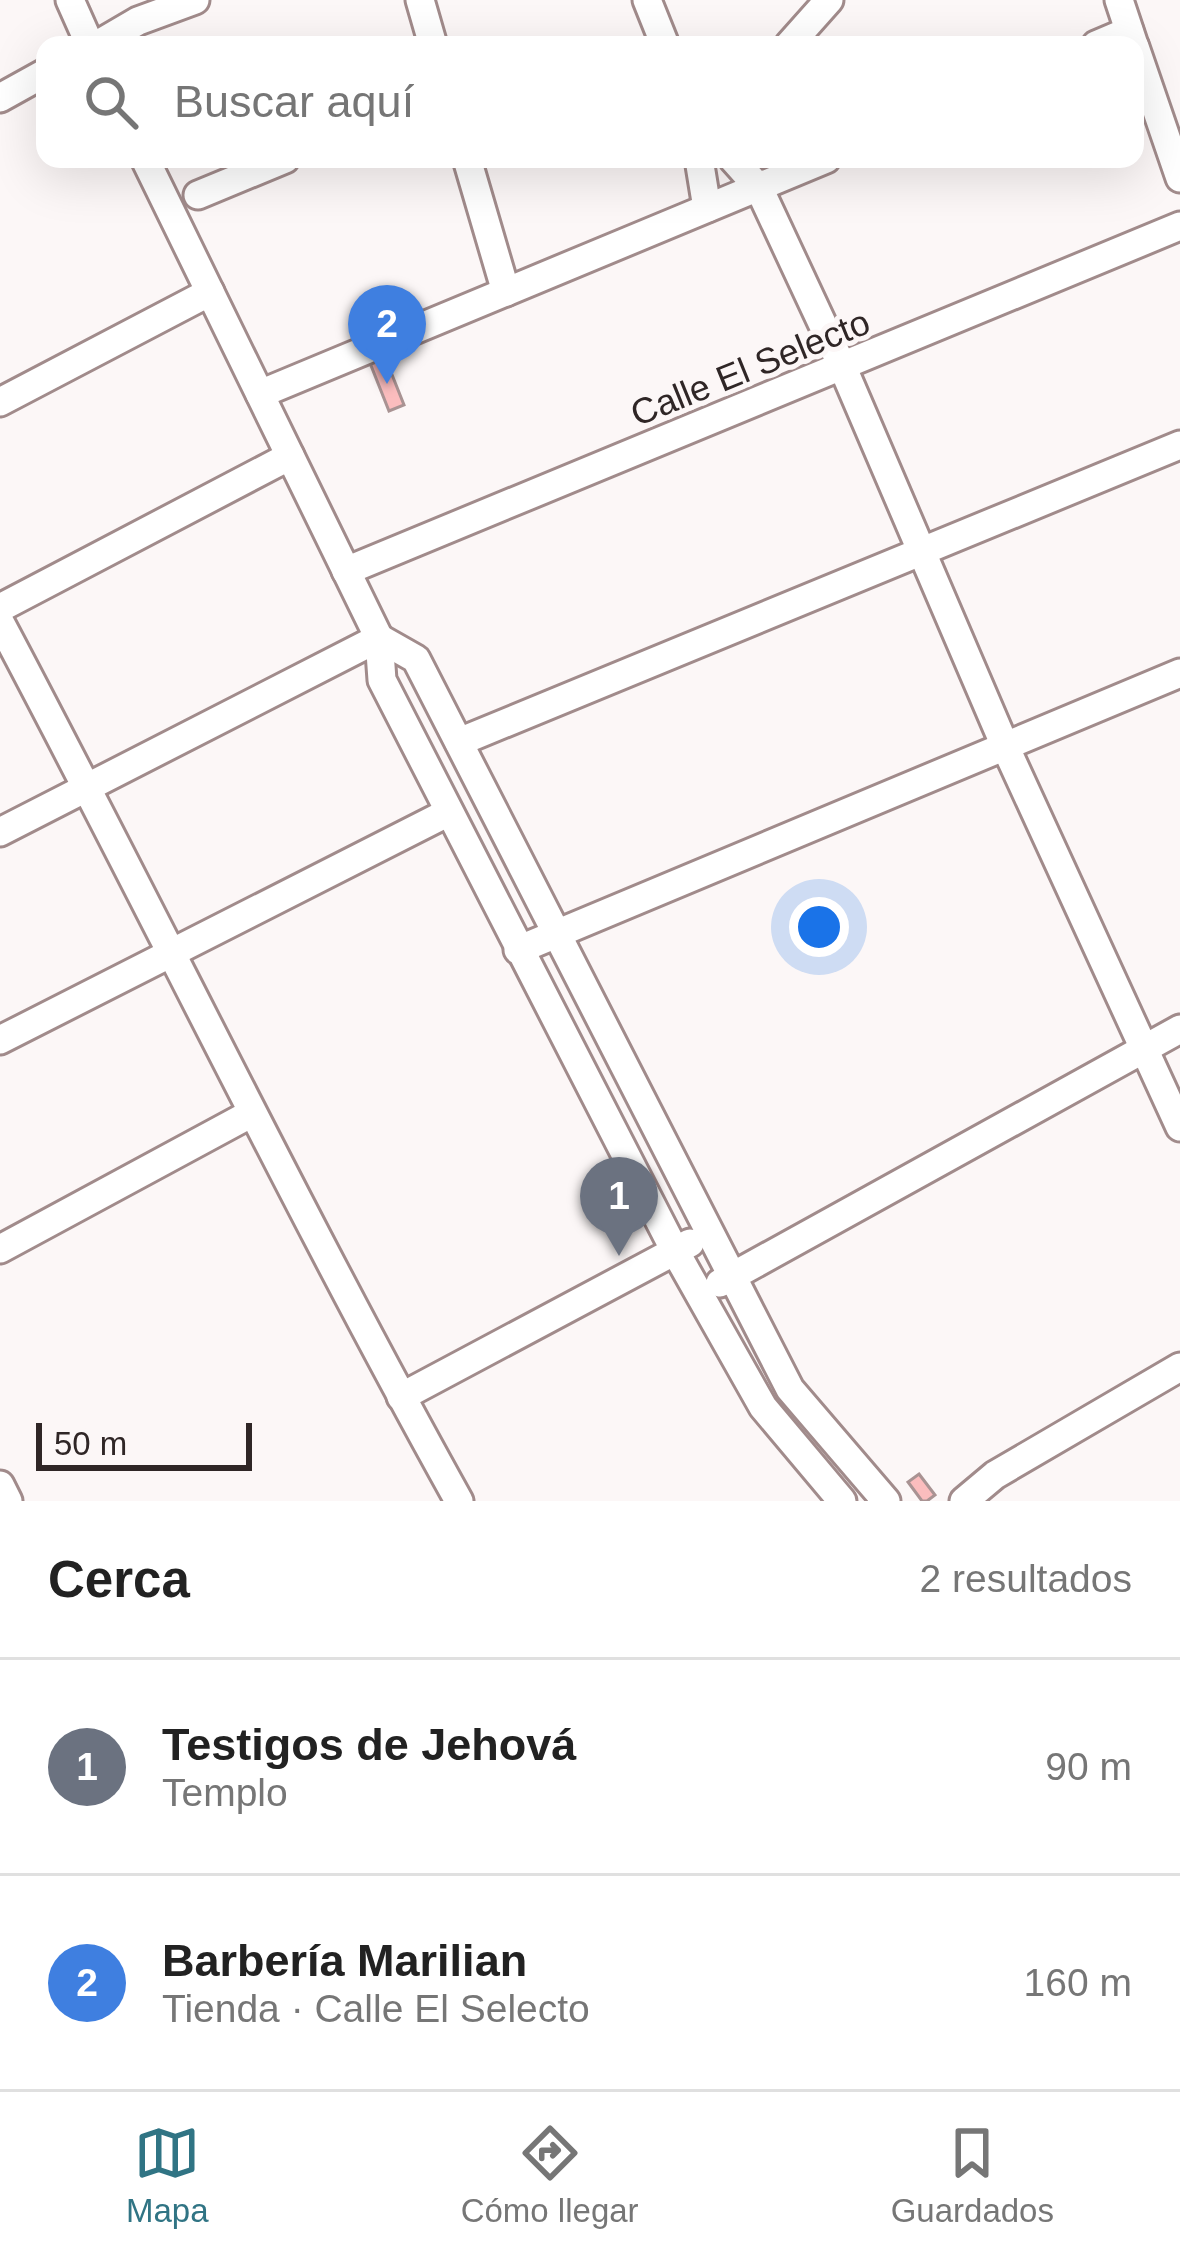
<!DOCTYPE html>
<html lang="es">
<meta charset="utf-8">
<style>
body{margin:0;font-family:Arial,sans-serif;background:#f6f6f6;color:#222}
.scale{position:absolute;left:36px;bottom:30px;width:216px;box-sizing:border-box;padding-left:12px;border:6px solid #2f2626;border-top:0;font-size:33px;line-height:42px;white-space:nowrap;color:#2f2626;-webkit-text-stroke:9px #fcf7f7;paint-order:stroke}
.you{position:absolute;left:819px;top:927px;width:42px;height:42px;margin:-30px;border:9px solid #fff;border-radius:50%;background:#1a73e8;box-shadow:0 0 0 18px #1a73e833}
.badge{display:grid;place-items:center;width:78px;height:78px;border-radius:50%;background:#307484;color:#fff;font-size:39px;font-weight:700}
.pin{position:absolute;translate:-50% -99px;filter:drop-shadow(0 3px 6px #0008)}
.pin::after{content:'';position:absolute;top:63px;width:42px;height:36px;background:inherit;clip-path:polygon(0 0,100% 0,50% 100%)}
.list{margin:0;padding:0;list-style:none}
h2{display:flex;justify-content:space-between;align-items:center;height:156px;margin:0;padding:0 48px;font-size:51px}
h2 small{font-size:39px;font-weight:400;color:#767676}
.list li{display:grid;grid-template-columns:78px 1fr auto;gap:36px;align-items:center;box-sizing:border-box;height:216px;padding:0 48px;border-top:3px solid #e0e0e0}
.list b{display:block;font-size:45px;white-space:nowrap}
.list p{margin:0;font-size:39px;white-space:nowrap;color:#767676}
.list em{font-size:39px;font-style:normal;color:#767676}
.icon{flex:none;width:66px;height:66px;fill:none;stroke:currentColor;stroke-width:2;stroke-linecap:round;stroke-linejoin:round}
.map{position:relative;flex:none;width:1180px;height:1501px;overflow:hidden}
.search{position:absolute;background:#fff;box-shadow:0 12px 48px #0002;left:36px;right:36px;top:36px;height:132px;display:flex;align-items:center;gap:30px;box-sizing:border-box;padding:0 42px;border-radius:24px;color:#767676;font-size:45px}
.sheet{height:588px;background:#fff}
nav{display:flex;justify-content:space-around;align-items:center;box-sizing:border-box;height:168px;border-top:3px solid #e0e0e0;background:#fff;font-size:33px;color:#767676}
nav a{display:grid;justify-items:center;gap:6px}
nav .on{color:#307484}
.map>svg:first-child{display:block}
.building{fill:#fbbdbe;stroke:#a99393;stroke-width:3}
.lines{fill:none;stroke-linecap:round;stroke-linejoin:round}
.street-casing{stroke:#a18b8b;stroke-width:33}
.street{stroke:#fff;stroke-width:27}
.labels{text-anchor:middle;stroke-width:10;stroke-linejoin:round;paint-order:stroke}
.street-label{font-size:36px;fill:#2f2626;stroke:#fcf7f7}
</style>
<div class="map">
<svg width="1180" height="1501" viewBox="0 0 1180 1501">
<rect width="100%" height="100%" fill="#fcf7f7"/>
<g class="building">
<path d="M385,357L404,405L389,411L370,363Z"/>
<path d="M919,1474L935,1495L927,1501H922L908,1482Z"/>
</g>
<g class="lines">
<defs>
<g id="street">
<path d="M70,0L90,45"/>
<path d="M420,0L433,45"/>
<path d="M647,0L665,45"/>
<path d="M1119,0L1134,45"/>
<path d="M97,45L138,21L195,0"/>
<path d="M789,45L829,0"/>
<path d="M1096,45L1129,31"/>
<path d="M1135,47L1180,178"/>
<path d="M0,98L45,73"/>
<path d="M145,159L379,638L382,680L675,1251L763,1407L842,1501"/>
<path d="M467,159L506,292"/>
<path d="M699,159L707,208"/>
<path d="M733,159L759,188L843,368L1005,746L1180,1127"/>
<path d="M198,195L285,159"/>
<path d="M260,394L826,159"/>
<path d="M0,402L210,292"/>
<path d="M346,571L1180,226"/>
<path d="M0,608L290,456"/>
<path d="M0,622C155,914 298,1212 459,1501"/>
<path d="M379,638L416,659L790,1389L886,1501"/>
<path d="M459,742L1180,445"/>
<path d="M0,832L379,638"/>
<path d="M518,950L1180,673"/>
<path d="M0,1040L449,812"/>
<path d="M0,1249L252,1113"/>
<path d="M720,1283L1180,1029"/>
<path d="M401,1397L690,1243"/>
<path d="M0,1485L8,1501"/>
<path d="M964,1501L995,1475L1180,1367"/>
</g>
</defs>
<use href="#street" class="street-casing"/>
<use href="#street" class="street"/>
</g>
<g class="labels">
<g class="street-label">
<text transform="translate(750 367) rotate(-22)" y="13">Calle El Selecto</text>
</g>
</g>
</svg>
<div class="scale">50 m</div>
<div class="you"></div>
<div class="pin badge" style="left:619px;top:1256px;background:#6b7280">1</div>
<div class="pin badge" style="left:387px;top:384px;background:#3f7fe0">2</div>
<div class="search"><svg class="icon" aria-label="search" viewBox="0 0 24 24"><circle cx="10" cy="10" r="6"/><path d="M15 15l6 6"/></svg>Buscar aquí</div>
</div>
<section class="sheet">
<h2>Cerca<small>2 resultados</small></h2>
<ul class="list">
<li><span class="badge" style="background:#6b7280">1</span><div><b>Testigos de Jehová</b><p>Templo</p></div><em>90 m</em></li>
<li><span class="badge" style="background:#3f7fe0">2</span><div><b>Barbería Marilian</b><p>Tienda · Calle El Selecto</p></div><em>160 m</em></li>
</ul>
</section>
<nav>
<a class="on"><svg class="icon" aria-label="map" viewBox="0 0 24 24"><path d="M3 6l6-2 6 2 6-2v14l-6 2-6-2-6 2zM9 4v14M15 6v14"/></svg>Mapa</a>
<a><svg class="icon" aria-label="directions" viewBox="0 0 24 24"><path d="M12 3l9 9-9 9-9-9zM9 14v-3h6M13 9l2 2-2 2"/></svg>Cómo llegar</a>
<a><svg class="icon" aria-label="saved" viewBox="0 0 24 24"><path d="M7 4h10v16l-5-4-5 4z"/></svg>Guardados</a>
</nav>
